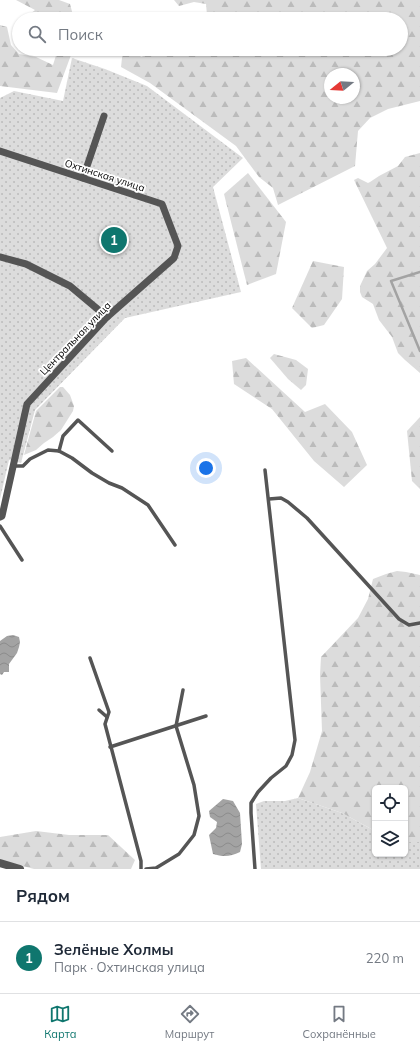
<!DOCTYPE html>
<html lang="ru">
<meta charset="utf-8">
<style>
body{margin:0;font-family:Mulish,sans-serif;background:#f6f6f7;color:#1f2937}
.controls{position:absolute;right:12px;bottom:12px;display:grid;overflow:hidden;border-radius:6px;box-shadow:0 1px 3px #0004}
.controls button{width:36px;height:36px;display:grid;place-items:center;padding:0;border:0;border-bottom:1px solid #e0e1e3;background:#fff;color:#1f2937;font:20px sans-serif}
.compass{position:absolute;left:324px;top:68px;width:36px;height:36px;border-radius:50%;background:#fff;box-shadow:0 1px 3px #0004;rotate:252deg}
.you{position:absolute;left:206px;top:468px;width:14px;height:14px;margin:-10px;border:3px solid #fff;border-radius:50%;background:#1a73e8;box-shadow:0 0 0 6px #1a73e833}
.badge{display:grid;place-items:center;width:26px;height:26px;border-radius:50%;background:#0f766e;color:#fff;font-size:13px;font-weight:700}
.pin{position:absolute;translate:-50% -50%;border:2px solid #fff;box-shadow:0 1px 4px #0006}
.list{margin:0;padding:0;list-style:none}
h2{display:flex;justify-content:space-between;align-items:center;height:52px;margin:0;padding:0 16px;font-size:17px}
h2 small{font-size:13px;font-weight:400;color:#747a83}
.list li{display:grid;grid-template-columns:26px 1fr auto;gap:12px;align-items:center;box-sizing:border-box;height:72px;padding:0 16px;border-top:1px solid #e0e1e3}
.list b{display:block;font-size:15px;white-space:nowrap}
.list p{margin:0;font-size:13px;white-space:nowrap;color:#747a83}
.list em{font-size:13px;font-style:normal;color:#747a83}
.icon{flex:none;width:22px;height:22px;fill:none;stroke:currentColor;stroke-width:2;stroke-linecap:round;stroke-linejoin:round}
.map{position:relative;flex:none;width:420px;height:869px;overflow:hidden}
.search{position:absolute;background:#fff;box-shadow:0 1px 3px #0004;left:12px;right:12px;top:12px;height:44px;display:flex;align-items:center;gap:10px;box-sizing:border-box;padding:0 14px;border-radius:22px;color:#747a83;font-size:15px}
.sheet{height:124px;background:#fff}
nav{display:flex;justify-content:space-around;align-items:center;box-sizing:border-box;height:56px;border-top:1px solid #e0e1e3;background:#fff;font-size:11px;color:#747a83}
nav a{display:grid;justify-items:center;gap:2px}
nav .on{color:#0f766e}
.map>svg:first-child{display:block}
.grass{fill:url(#grass-dots)}
.forest{fill:url(#forest-firs);fill-rule:evenodd}
.water{fill:url(#water-waves)}
.lines{fill:none;stroke-linecap:round;stroke-linejoin:round}
.stream{stroke:#a3a3a3;stroke-width:2.5}
.service{stroke:#555;stroke-width:3.5}
.minor{stroke:#555;stroke-width:7}
.tertiary{stroke:#555;stroke-width:8}
.labels{text-anchor:middle;stroke-width:3.5;stroke-linejoin:round;paint-order:stroke}
.street-label{font-size:10px;fill:#000;stroke:#fff}
</style>
<div class="map">
<svg width="420" height="869" viewBox="0 0 420 869">
<defs>
<pattern id="grass-dots" width="8" height="8" patternUnits="userSpaceOnUse"><rect width="8" height="8" fill="#dcdcdc"/><path d="M2 2h.1M6 6h.1" fill="none" stroke="#bbb" stroke-width="1.8" stroke-linecap="round"/></pattern>
<pattern id="forest-firs" width="22" height="20" patternUnits="userSpaceOnUse"><rect width="22" height="20" fill="#dcdcdc"/><path d="M5 1l3.5 6h-7zM16 11l3.5 6h-7z" fill="#bbb"/></pattern>
<pattern id="water-waves" width="16" height="10" patternUnits="userSpaceOnUse"><rect width="16" height="10" fill="#a3a3a3"/><path d="M0 5q4-4 8 0t8 0" fill="none" stroke="#8b8b8b"/></pattern>
</defs>
<rect width="100%" height="100%" fill="#fff"/>
<g class="grass">
<path d="M72,58L105,69L147,86L243,158L213,187L241,292L125,318L35,410L21,463L9,460L0,499V98L14,91L63,101Z"/>
<path d="M298,798L342,813L375,831V854H405V842H420V869H261L256,804L264,801H285Z"/>
</g>
<g class="forest">
<path d="M16,0H59L70,4L74,19H24L35,10Z"/>
<path d="M174,0H420V101L388,109L370,118L358,131L355,166L278,205L273,188L259,177L236,146L150,83L121,67L123,49L142,57L148,49H401V19H200L207,15L206,4L194,2L179,6ZM330,74H354V98H330Z"/>
<path d="M0,25L7,27L11,45L19,54L36,57L53,65L58,49H81L80,55H71L57,93L0,86Z"/>
<path d="M420,153V373L405,360L398,353L392,337L379,320L373,304L362,297L360,292V286L367,271L375,264L387,248L354,180L358,178L368,183L370,182L379,176L398,166L405,157Z"/>
<path d="M248,173L286,222L276,274L247,285L224,194Z"/>
<path d="M313,261L344,267L342,299L324,325L312,328L292,308Z"/>
<path d="M274,354L296,360L308,369L306,385L301,390L288,379L270,358Z"/>
<path d="M246,358L305,412L325,404L352,432L367,465L344,487L314,461L272,409L234,384L232,361Z"/>
<path d="M60,387H63L70,395L74,406L73,411L61,430L53,437L44,443L36,450L24,455L36,411Z"/>
<path d="M420,417V489L412,481L407,431Z"/>
<path d="M397,571L406,572L420,575V842H405V788H375V831L342,813L298,798L310,772L322,731L320,675L321,657L358,618L368,599L373,579L386,574Z"/>
<path d="M36,831L69,835H108L135,860L131,869H34L0,860V837Z"/>
</g>
<g class="water">
<path d="M13,635L19,637L20,642L19,647L17,653L9,664V672H4L2,675L0,674V641L7,636Z"/>
<path d="M223,799L233,801L240,813L242,844L240,852C230,857 223,857 213,854L209,835L216,828L217,822L210,817L209,811Z"/>
</g>
<g class="lines">
<path class="stream" d="M420,272L391,281L420,351"/>
<g class="service">
<path d="M59,451L63,436L78,420L112,451"/>
<path d="M13,466H23L30,459L48,450L59,451L72,458L92,473L109,483L122,488L148,505L175,545"/>
<path d="M269,499L281,498L288,502L307,518L399,619L409,625L420,623"/>
<path d="M0,526L22,560"/>
<path d="M90,658L109,712L105,724L141,861V869"/>
<path d="M99,710L107,717"/>
<path d="M110,747L206,716"/>
<path d="M146,869L156,868L179,854L194,835L199,816L194,785L176,726L183,690"/>
<path d="M255,869L251,813V803L258,792L271,778L286,766L292,755L295,740L265,470"/>
</g>
<g class="minor">
<path d="M0,151L162,204L178,246L174,258L107,317L27,404L2,516L0,517"/>
<path d="M83,178L104,116"/>
<path d="M0,257L26,264L70,286L107,317"/>
</g>
<path class="tertiary" d="M0,863L20,869"/>
</g>
<g class="labels">
<g class="street-label">
<text transform="translate(105 175) rotate(18)" y="4">Охтинская улица</text>
<text transform="translate(75 338) rotate(-46)" y="4">Центральная улица</text>
</g>
</g>
</svg>
<div class="controls">
<button><svg class="icon" aria-label="locate" viewBox="0 0 24 24"><circle cx="12" cy="12" r="6"/><path d="M12 2v4M12 18v4M2 12h4M18 12h4"/></svg></button>
<button><svg class="icon" aria-label="layers" viewBox="0 0 24 24"><path d="M12 4l9 5-9 5-9-5zM3 14l9 5 9-5"/></svg></button>
</div>
<svg class="compass" viewBox="-18 -18 36 36"><path d="M0-13l5 13h-10z" fill="#e53935"/><path d="M0 13l5-13h-10z" fill="#747a83"/></svg>
<div class="you"></div>
<div class="pin badge" style="left:114px;top:240px">1</div>
<div class="search"><svg class="icon" aria-label="search" viewBox="0 0 24 24"><circle cx="10" cy="10" r="6"/><path d="M15 15l6 6"/></svg>Поиск</div>
</div>
<section class="sheet">
<h2>Рядом<small></small></h2>
<ul class="list">
<li><span class="badge">1</span><div><b>Зелёные Холмы</b><p>Парк · Охтинская улица</p></div><em>220 m</em></li>
</ul>
</section>
<nav>
<a class="on"><svg class="icon" aria-label="map" viewBox="0 0 24 24"><path d="M3 6l6-2 6 2 6-2v14l-6 2-6-2-6 2zM9 4v14M15 6v14"/></svg>Карта</a>
<a><svg class="icon" aria-label="directions" viewBox="0 0 24 24"><path d="M12 3l9 9-9 9-9-9zM9 14v-3h6M13 9l2 2-2 2"/></svg>Маршрут</a>
<a><svg class="icon" aria-label="saved" viewBox="0 0 24 24"><path d="M7 4h10v16l-5-4-5 4z"/></svg>Сохранённые</a>
</nav>
